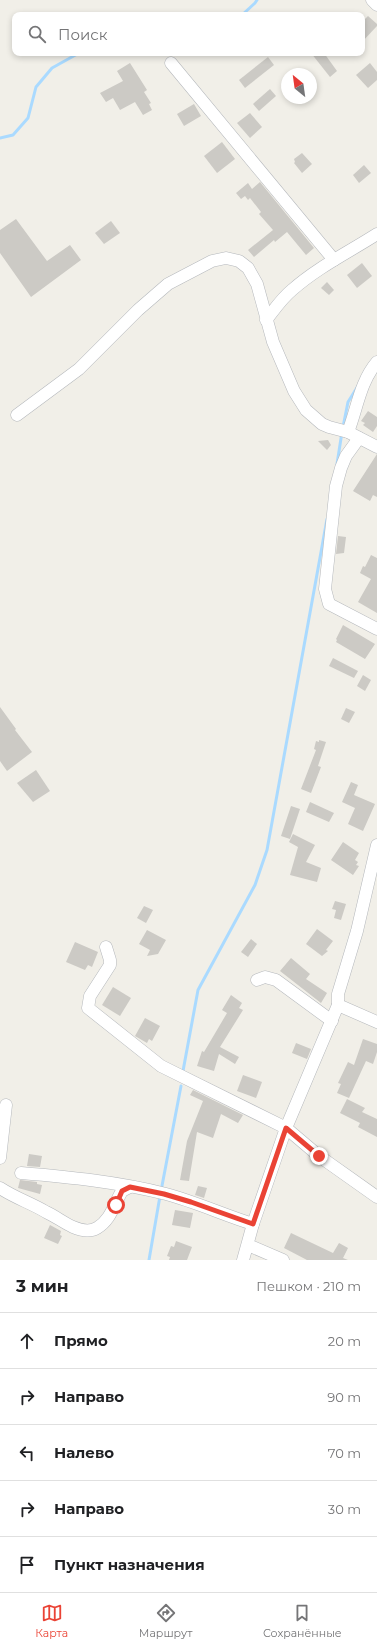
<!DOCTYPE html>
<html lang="ru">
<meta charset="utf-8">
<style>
body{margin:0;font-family:Montserrat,sans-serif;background:#f2f2f2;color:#202124}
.compass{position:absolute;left:281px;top:68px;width:36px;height:36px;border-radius:50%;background:#fff;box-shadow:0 2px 6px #0003;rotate:331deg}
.stop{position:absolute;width:12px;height:12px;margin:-9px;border:3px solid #ea4335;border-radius:50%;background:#fff}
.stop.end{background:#ea4335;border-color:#fff;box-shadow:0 1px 4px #0008}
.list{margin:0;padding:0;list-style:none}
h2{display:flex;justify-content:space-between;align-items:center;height:52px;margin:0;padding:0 16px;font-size:17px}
h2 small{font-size:13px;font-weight:400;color:#757577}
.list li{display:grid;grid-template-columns:26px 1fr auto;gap:12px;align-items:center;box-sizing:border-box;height:56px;padding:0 16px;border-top:1px solid #e0e0e0}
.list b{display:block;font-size:15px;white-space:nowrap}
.list em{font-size:13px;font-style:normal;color:#757577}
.icon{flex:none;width:22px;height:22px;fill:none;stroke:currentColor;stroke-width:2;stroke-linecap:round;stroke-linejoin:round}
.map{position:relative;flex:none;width:377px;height:1260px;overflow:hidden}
.search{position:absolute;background:#fff;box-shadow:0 2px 6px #0003;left:12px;right:12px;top:12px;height:44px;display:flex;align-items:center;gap:10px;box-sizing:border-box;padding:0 14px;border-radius:8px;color:#757577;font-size:15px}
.sheet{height:332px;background:#fff}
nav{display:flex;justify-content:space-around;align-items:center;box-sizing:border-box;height:56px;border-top:1px solid #e0e0e0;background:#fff;font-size:11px;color:#757577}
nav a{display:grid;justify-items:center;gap:2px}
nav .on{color:#ea4335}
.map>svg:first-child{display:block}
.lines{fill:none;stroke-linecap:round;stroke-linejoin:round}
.stream{stroke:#aadaff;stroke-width:3}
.building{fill:#cccac5}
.street-casing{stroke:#b5b8bc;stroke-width:13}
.street{stroke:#fff;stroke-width:12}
.route{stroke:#ea4335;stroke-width:5}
</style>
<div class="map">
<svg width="377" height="1260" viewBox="0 0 377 1260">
<rect width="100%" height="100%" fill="#f1efe8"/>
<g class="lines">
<g class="stream">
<path d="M242,15L255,3L257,0"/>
<path d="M0,138L13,135L28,118L36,87L52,68L79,53"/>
<path d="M343,427L348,402L358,386"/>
<path d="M337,464L342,432"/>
<path d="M183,1071L198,990L255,885L267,850L327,519"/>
<path d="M161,1191L181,1086"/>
<path d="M149,1260L160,1196"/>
</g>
</g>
<g class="building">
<path d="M368,16L377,24V26L362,42V22Z"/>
<path d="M311,53H324L337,71L330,77Z"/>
<path d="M268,57L274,65L245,88L239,80Z"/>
<path d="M130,63L147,90L144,92L151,103L149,104L152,110L143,115L135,102L120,110L113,98L106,102L100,93L123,81L117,71Z"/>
<path d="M370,63L377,72V80L368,88L356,75Z"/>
<path d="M270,89L276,96L259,111L253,104Z"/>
<path d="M194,104L201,116L184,126L177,114Z"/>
<path d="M250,113L262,127L250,138L237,123Z"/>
<path d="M222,142L235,159L217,173L204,156Z"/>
<path d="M302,153L312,164L302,173L294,163L295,162L294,159Z"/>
<path d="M364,165L371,173L359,183L353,175Z"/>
<path d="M260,182L314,248L306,255L287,232L275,242L274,240L254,257L248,250L273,230L259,214L261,212L250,198L248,200L245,196L241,199L236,193L248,183L252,189Z"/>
<path d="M16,219L47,261L70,245L81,260L31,297L0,253V230Z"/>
<path d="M111,221L120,233L104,244L95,233Z"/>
<path d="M362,263L372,276L357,288L347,275Z"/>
<path d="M327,282L334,290L329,295L321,288Z"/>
<path d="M368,411L377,417V426L373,432L363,425L365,423L361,421Z"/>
<path d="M328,440L331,445L327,450L318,441Z"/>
<path d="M377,454V497L373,495L370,501L353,491Z"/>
<path d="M338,536L346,537L344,553L336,554Z"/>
<path d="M371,555L377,558V613L358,602L371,579L360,573L363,566L365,567Z"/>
<path d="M343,625L375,644L365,659L336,642L337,640L336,639Z"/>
<path d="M333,658L358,671L354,678L329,666Z"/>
<path d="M363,675L371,680L365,691L357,686Z"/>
<path d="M0,707L16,729L15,730L32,752L7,771L0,761Z"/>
<path d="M346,708L355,712L349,723L341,719Z"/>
<path d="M319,740L326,742L318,766L321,767L311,793L301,789L316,750L314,749L316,741L319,742Z"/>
<path d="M36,770L50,791L33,802L17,783Z"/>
<path d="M351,782L358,785L354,795L375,804L363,831L348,824L355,808L342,802Z"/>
<path d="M310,802L334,813L329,822L306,812Z"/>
<path d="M291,806L300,809L290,839L281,836Z"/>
<path d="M293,834L315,845L306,862L321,868L317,882L290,875L298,847L289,842Z"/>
<path d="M343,842L359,853L355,860L358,862L356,865L359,866L353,875L331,860Z"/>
<path d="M335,901L346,904L341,920L334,918L336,910L332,909Z"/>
<path d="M144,906L153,910L146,923L137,918Z"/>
<path d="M317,929L333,941L326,950L328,951L322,956L306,944Z"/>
<path d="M147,930L166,940L158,954L147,956L150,950L139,944Z"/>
<path d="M251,939L257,944L248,957L241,952Z"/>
<path d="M75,942L98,952L92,967L88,965L85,970L66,962Z"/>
<path d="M291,958L310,974L306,979L327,993L321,1003L280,971Z"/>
<path d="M113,987L131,998L120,1016L102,1005Z"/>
<path d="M231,995L242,1003L239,1008L243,1010L220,1047L239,1057L235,1064L219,1054L214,1071L197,1066L202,1051L204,1052L227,1013L222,1010Z"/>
<path d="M145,1018L160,1026L152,1041L149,1039L147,1043L135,1036Z"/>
<path d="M363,1039L377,1044V1052L373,1064L366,1061L349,1098L337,1093L341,1084L338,1083L348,1062L354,1065Z"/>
<path d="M296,1043L311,1049L307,1059L292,1053Z"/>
<path d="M243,1075L262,1082L256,1098L237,1091Z"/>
<path d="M193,1090L243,1115L238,1123L221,1114L213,1138L197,1132L189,1181L180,1180L187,1141L203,1101L190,1095Z"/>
<path d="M347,1099L365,1108L362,1112L377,1119V1137L358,1127L360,1123L340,1113Z"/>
<path d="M29,1154L42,1156L40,1167L27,1166Z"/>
<path d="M20,1180L37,1182V1184L42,1185L40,1194L18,1188Z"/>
<path d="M198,1186L207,1188L204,1198L195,1195Z"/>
<path d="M175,1210L193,1213L190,1228L172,1225Z"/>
<path d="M50,1225L61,1231L60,1235L62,1236L58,1244L44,1238Z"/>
<path d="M291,1233L333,1253L339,1243L348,1248L343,1258L348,1260H307L284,1248Z"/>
<path d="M176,1241L192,1247L187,1260H169L170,1257L167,1256L171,1246L174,1247Z"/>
</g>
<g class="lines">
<defs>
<g id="street">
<path d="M372,0L377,5"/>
<path d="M171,63L334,260"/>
<path d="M266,320C274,310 282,298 292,290C318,267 349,252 377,234"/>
<path d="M17,415L79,369L138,310L168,284L212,261L226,258L239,261L248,268L257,284L273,342L294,391L306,410L322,424L329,427L348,432L377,447"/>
<path d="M348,432C357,409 360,382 377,362"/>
<path d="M359,438L346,456L341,468L336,486L325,589L329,604L377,629"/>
<path d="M106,947L110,960V965L90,996L88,1008L161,1066L286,1128L319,1156L377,1197"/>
<path d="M257,980L265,977L276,980L332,1021"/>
<path d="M338,1005L377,1022"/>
<path d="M0,1158L6,1105"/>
<path d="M21,1173C69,1177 119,1182 166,1194C196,1202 224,1215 253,1224"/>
<path d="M0,1188C15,1198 31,1203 46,1212C55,1216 64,1223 73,1227C80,1230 90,1232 97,1228C111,1220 114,1204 122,1191L130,1187"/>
<path d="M248,1245L283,1260"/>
<path d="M243,1260L253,1224L286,1128L338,1005V994L357,931L377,845"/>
</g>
</defs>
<use href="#street" class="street-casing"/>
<use href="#street" class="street"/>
</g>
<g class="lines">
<path class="route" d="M116,1205L122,1191L130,1187L164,1194L191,1202L253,1224L286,1128L319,1156"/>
</g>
</svg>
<svg class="compass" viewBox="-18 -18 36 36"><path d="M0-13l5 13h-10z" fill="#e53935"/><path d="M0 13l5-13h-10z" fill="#757577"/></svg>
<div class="stop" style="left:116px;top:1205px"></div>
<div class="stop end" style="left:319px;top:1156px"></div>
<div class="search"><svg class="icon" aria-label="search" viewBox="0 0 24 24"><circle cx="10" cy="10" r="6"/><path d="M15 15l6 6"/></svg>Поиск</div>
</div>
<section class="sheet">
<h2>3 мин<small>Пешком · 210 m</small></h2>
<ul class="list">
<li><svg class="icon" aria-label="ahead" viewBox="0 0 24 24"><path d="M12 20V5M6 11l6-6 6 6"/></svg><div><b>Прямо</b></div><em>20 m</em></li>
<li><svg class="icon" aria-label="right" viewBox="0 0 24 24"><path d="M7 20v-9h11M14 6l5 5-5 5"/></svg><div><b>Направо</b></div><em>90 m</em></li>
<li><svg class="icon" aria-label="left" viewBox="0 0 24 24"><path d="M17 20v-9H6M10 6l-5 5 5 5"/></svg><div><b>Налево</b></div><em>70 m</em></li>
<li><svg class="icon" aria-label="right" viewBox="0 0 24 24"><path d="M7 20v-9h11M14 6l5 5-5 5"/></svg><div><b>Направо</b></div><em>30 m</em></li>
<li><svg class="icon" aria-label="arrive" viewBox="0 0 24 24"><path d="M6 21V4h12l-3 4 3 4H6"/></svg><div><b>Пункт назначения</b></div></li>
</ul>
</section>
<nav>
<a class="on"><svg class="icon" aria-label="map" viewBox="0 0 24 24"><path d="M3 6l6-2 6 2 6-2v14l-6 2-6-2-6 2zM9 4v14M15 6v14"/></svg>Карта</a>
<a><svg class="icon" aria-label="directions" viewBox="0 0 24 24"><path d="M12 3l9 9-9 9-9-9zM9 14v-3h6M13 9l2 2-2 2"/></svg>Маршрут</a>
<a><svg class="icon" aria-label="saved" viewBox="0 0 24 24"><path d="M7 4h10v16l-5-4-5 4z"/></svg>Сохранённые</a>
</nav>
